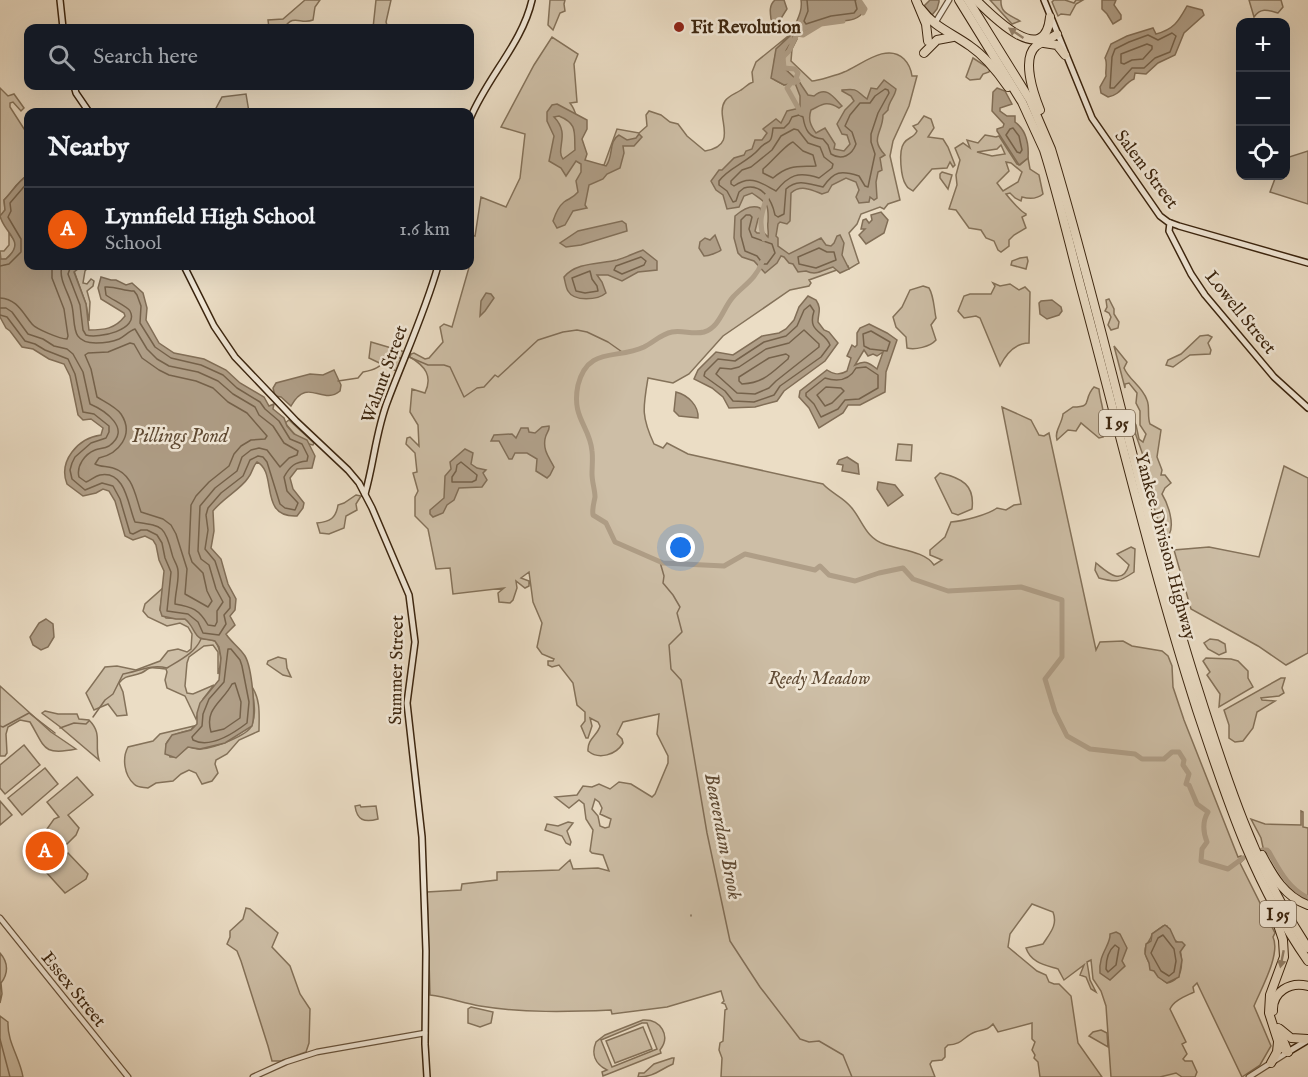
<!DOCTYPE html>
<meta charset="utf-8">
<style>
body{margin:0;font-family:"IM FELL English",serif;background:#242831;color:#f1f3f6}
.controls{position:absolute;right:18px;top:18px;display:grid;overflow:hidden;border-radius:12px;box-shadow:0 6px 24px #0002}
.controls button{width:54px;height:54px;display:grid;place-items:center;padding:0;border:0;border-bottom:2px solid #363941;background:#171b24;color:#f1f3f6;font:30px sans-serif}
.you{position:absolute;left:681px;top:548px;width:21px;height:21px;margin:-15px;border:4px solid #fff;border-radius:50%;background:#1a73e8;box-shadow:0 0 0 9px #1a73e833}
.badge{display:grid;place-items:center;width:39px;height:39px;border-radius:50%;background:#ea580c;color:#fff;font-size:20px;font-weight:700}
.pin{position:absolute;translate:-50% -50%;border:3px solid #fff;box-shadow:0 2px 6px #0006}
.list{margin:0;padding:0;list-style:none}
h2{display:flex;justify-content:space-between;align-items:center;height:78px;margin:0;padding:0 24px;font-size:26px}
h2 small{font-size:20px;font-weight:400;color:#9ea1a6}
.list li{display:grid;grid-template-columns:39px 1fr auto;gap:18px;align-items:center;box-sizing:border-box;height:84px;padding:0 24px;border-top:2px solid #363941}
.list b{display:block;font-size:22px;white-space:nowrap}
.list p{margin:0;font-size:20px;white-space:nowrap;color:#9ea1a6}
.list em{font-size:20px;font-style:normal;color:#9ea1a6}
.icon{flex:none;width:33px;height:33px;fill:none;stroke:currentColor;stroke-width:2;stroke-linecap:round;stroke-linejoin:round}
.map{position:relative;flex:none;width:1308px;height:1077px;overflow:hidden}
.search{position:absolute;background:#171b24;box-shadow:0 6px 24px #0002;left:24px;top:24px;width:450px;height:66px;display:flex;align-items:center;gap:15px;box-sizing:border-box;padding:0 21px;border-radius:12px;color:#9ea1a6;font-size:22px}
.panel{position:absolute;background:#171b24;box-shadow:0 6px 24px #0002;left:24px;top:108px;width:450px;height:162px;border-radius:12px}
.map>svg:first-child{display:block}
.green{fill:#cdbea6;stroke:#84725a;stroke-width:1.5;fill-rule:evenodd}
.water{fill:#af9e87;stroke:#816e57;stroke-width:1.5;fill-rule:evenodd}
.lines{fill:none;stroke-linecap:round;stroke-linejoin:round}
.shore{stroke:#75624b;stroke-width:1.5}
.stream{stroke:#816e57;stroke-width:1.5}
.river{stroke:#af9e87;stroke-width:5}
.tertiary-casing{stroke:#67533c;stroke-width:7}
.secondary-casing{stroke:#3b250f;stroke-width:8}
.motorway-casing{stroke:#3b250f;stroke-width:10}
.tertiary{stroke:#f2e9d9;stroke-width:4.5}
.secondary{stroke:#f2e9d9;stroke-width:5}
.motorway{stroke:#ebddc5;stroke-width:8}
.oneway{fill:#93816a}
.poi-dot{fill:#8f2418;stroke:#f2e9d9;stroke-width:2}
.labels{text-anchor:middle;stroke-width:5;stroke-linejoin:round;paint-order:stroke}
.shield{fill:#f2e9d9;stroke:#72604c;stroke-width:1.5}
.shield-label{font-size:16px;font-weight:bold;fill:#3b250f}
.poi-label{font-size:18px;font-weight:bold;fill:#3b250f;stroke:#f2e9d9;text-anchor:start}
.street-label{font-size:18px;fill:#3b250f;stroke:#f2e9d9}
.park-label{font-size:18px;font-style:italic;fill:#604b35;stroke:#f2e9d9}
.water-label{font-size:20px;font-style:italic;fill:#5e4933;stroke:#f2e9d9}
</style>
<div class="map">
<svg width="1308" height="1077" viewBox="0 0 1308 1077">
<rect width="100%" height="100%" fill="#ebddc5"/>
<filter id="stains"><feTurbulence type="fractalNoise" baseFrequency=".00333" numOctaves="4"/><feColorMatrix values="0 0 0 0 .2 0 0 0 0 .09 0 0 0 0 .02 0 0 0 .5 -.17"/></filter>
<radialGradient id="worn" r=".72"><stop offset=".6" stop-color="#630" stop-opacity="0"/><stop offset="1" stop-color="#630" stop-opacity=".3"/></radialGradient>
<g class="green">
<path d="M305,0H320L315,7L313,20C300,25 294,13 284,28H269L268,20L283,19Z"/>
<path d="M376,0H391L386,22L388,28H373Z"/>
<path d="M550,0H565L564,4L565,11L560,13L553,30L548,25Z"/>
<path d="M990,0H1001C1000,14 1011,15 1020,21L1012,24Z"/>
<path d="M1054,0H1065L1074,3L1076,0H1083L1076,4L1070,15L1061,14L1058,16L1052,2Z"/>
<path d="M1249,0H1281L1283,7L1278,13C1268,10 1261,7 1254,17Z"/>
<path d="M793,32C790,37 787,38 783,42C772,53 774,66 775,80L784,85L795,83L802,88L800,83L784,68C783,55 788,42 797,33L795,38L797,39L792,49L791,61L812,81C817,81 840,74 844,72C861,65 887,42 904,59C909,64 911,69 912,76H917L909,106L893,141L890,156L900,200L888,204L884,209L880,207L861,214L857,224L849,233L859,263L849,269L848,266L809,280L811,283L809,286L790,290L723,336L689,374L673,383L648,378C643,408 641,416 654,444L663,448L667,443L688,454L823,484C831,493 843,497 851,507C863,521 865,537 884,544C899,550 925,551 934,565L942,560L930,555V550L945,537L951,522C963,521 988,515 997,508L1006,510L1014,505L1021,504L1002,407L1031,420L1039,435L1044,436L1049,433L1096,650L1100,642L1123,641L1132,646L1162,651L1168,656L1172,666L1173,687L1184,720L1238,857L1241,856L1243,860L1240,863L1275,933L1273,937C1281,954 1261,989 1254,1006L1271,1046L1260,1065L1242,1077L1197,983L1193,987L1194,992C1186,996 1174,1000 1170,1009L1186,1042L1182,1044L1187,1054L1183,1059L1185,1061H1192L1197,1072L1195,1077H1182L1176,1073L1160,1077H1111L1106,1006L1101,991L1093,979L1091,960L1087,962L1090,980L1096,992L1091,989L1086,977L1080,975L1084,965L1064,980L1058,969C1045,965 1031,963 1026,948L1043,944C1050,933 1058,925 1053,912L1032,904L1010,934L1008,947L1037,971L1046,975L1049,982L1054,984H1059L1071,996L1078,1043L1102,1077H1040L1038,1062L1034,1058L1035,1055L1032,1050L1035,1042L1032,1039V1023L998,1032L993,1024C987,1031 983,1029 975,1032C964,1036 962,1045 948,1045L945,1048V1057L942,1060L932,1061L930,1064L935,1077H721L722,1058L719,1050L720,1043L723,1041L725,1010L727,1009L725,1004L722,1003L724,1001L721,991L667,1007L612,1014L611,1010C568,1012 523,1013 480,1006C463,1003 447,997 430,995L427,892L461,890L462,884L497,880V872L559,870L570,860L573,869L598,868L609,871L603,855L592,853L590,851L593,830L586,819L584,804L579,800L569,808L555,797L577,795L583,786L592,787L599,784L610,789L619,782L631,784L652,797L655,794L668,763V756L657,734L659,714L623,722L617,734L622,739L623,743C616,755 599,760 588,751C587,739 598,735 600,726L598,722L590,718L592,726L588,738H586L581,726L585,721V712L577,705L573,683L559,665L552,667L548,665V661H553L554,659L542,654L537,647L542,623L533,602L529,572L521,578L529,581V586L525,588L516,581L517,588L513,600L510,603L499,602L498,593L504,588L453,594L450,568L436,569L428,529L415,516V497L418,491L413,473L417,472L415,453L406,444L407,438L410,437L419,446L418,425L410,412L412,389L425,393C433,376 425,366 410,357L411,354L414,353L425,359L429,358L443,342L440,327L444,324L452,327L472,257L470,256V235L475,236L481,197L506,207L520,178L525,134L501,127L534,65L552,37L578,54L574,64L577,102L570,103C584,121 573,146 587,164L604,165L617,129L639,133L647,126L646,115L649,111L661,115L670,122L678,124L687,136L705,151C741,145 714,117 725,101C729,95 735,94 741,90C746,87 747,84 753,82L752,72L756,62ZM595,799L599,802L602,808L600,814L611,819L609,827L605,828L600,826L598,816L592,809ZM1163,926H1167L1173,939L1179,943C1182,958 1186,979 1167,983C1159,978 1141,957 1146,946C1148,941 1151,940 1152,934Z"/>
<path d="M973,58L990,69L989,72L983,74L980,79L970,80L966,77Z"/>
<path d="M0,88L8,96L14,94L24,108L21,111L13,102L10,103V107L28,135V175C18,181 12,192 4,200L5,210L0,217Z"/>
<path d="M246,94L249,112H214L222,97Z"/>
<path d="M924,116L931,119L934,128L928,137L943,139L948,147L955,165L953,167L950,162L947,168L932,169L913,191C910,189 907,188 906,185C901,178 898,151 904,143C908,137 914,138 917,131L913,126L918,124Z"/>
<path d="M985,135L996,137L999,136L1017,164L1020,165L1028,158L1030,169L1039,175L1043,194C1037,199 1029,199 1022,197L1021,201L1015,198L1010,193L1006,194C1009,198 1021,212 1026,214V215L1022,217L1026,228L1014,235L1009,240V246L1001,252L998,250L994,241L986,238L981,230L969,228L956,210L949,209L957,185L956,175L960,160L955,148L963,143L970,148L967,140L978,143ZM1001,145L1005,154L992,156L977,152L997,149ZM1006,162L1011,163L1022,172L1018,182L1003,191L997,183L1009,171Z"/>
<path d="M1308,151V204L1270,192L1276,176H1286V158Z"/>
<path d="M942,172L952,175L948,189L940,178V174Z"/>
<path d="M9,233L15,241V250L6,259L1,260L0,251H4L9,245Z"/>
<path d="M1027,257L1028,261L1026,269L1011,265L1012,261L1020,258Z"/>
<path d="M82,266H89L85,271L83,283L87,284L91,279L94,281L93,286L87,291L90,302L89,321L86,304L74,271Z"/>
<path d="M993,283L1000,286L1010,284L1019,290L1025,287L1030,292L1029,343C1015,343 1006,354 1000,366L980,318L976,316L964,318L958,311L964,296L970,294H991L995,286Z"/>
<path d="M923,286L929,288C934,296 934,309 936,318L931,325L936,340C930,347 915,350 907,348L906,337L896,327L893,317L902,307L910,290Z"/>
<path d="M1109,299L1114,309V314L1119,322L1118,328L1111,330L1108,325L1111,317L1109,313L1105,311L1107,307L1106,300Z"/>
<path d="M1208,335L1212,337L1208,343L1211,350L1210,354L1190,355L1173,367L1166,365L1168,360L1181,354L1200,336Z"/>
<path d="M371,342L405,352L396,371L369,358Z"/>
<path d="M1114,346L1127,362L1124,368C1129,380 1142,386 1147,400C1150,407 1147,416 1150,424L1161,430L1157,457L1162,470L1161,475H1165L1171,483L1165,488L1162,494C1168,504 1175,524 1169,535C1156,530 1150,489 1148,475C1146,457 1134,436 1131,417L1136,425L1139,439L1143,442L1146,434L1140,425V411L1136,403L1137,393L1129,383L1125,384V388Z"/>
<path d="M1094,387L1099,389C1100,402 1106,412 1102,425L1107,424L1109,431L1101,432L1103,437L1099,438L1081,423L1076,431L1068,430L1057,440C1054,431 1062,424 1063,414L1073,407C1094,407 1082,400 1094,387Z"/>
<path d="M289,420L314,443L313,445C301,444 292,431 285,423Z"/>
<path d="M898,444L912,445L911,461L896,460Z"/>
<path d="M1284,466L1308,478V653L1286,665L1258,646L1191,609L1174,550L1209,547L1259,557Z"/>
<path d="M940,473C962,478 975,485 972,509L958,515L952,513L935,478Z"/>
<path d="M356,495L361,496L356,504L357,510L346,516L344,528L329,534L320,533L317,523C330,522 336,518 338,505L344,503Z"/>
<path d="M1131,547L1135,549L1134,572C1119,582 1117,583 1099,578L1095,570L1096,563C1105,570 1122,588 1129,565L1117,554Z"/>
<path d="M163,588L160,610L166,618L185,619L206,639L215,641C222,651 222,662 218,674V652L213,645L204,646L189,657L187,663L185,686L187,693L193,694L214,685L203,699L196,719L185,696L167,688L165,680L167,672L166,669C161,669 154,667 150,668C149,668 142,673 141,673C132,677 126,674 119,683L123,692L127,715L117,716L108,704L94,710L86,693L105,667L117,666L136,670L160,661L168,651L178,649L187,652L191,649L192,634L188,627L180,623L167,626L148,617L143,611L145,604Z"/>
<path d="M1210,639L1218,640L1225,644L1226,652L1219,655L1208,649L1204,643Z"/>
<path d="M278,657L286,659L287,668L291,677L283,675L267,664L268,661Z"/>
<path d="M1206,658L1231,659L1238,661L1248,671V678L1253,687L1219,707L1220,694L1207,675L1210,672L1203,661Z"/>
<path d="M1281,678H1285L1282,688L1284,693L1279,696L1261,698L1262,700L1275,701L1257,712L1253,728L1243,741L1235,742L1229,738V725L1224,710Z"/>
<path d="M0,686L51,732L76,749C42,756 45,747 30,722L20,720L8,727L6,734L7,753L5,756H0Z"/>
<path d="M252,687C261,700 259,716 259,731L239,740L227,754L216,760L215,764L218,773L212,781L202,784L196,773L189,770L181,774L173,781L156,783L148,788C143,787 138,788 134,784C124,775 122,758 128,747L153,741L160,734L194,726L191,730C180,733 172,733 166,744L170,757H176L188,747C192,747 196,750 201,749C213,748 248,736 252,725C257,712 253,699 252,687Z"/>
<path d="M45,711L58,714H77L79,719L89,720C103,734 94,744 99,760L59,726L43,714L42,713Z"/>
<path d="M24,745L40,765L5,794L0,788V765Z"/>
<path d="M45,768L58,784L22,815L8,798Z"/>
<path d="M77,777L93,795L68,815L79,828L76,835L67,844H60L47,829L54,819L59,817L47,802Z"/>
<path d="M0,801L12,815L0,825Z"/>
<path d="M360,805L361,807L376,806L378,819C364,823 357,820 355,806Z"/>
<path d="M1301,811L1303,812V827L1308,828V898L1291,889L1269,854L1264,852L1261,838L1251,819L1265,824L1301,825Z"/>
<path d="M568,822L573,823L567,831L571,842L570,845L566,843L562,836L545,830L547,824L558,826Z"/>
<path d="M68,853L88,874L86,879L65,893L46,872Z"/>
<path d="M246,908L250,909L278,933L272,947L290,966L300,994L310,1009L309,1043L306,1052L281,1061H272L268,1046L241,961L237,951L227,944L230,937V931L243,919Z"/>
<path d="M0,953C9,963 8,974 1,983L2,994L0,1003Z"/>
<path d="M471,1007L493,1012L491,1023L480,1027L468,1023V1009Z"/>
<path d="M0,1016L8,1022C7,1042 20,1058 23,1077H0Z"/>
<path d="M643,1020C661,1019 671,1036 660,1050L661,1053L603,1076L602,1072L607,1070C595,1064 591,1054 596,1042L605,1035ZM642,1023H647L657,1049L612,1067L601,1040Z"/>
<path d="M643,1027L652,1049L615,1063L606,1041Z"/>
<path d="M1101,1030L1107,1033L1108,1047L1089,1036L1093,1032Z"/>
<path d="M672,1058H674L673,1064C659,1070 654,1077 638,1077L639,1073H644L654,1064Z"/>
</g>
<g class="water">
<path d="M775,0H784L787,9L775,28L770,32L769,27L774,23L771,19C770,12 769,5 775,0Z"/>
<path d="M801,0H860L865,9C858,23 844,20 832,22C821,24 809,29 800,35L797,34L793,36L794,41C785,47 783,57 784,68L800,83L808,95L814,96C827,85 834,98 842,106L839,108C826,100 822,105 811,110C808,119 810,125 816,133L825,128L835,144L834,149L844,151L850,144L847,135L842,134L837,124L845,110L854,101L851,96L842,91V90C859,88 856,91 867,99L871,88L877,89L884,80L896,89C895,97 888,102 888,110L883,115C883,133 869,138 885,155L880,158L882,170L878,172L876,182L877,198L874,200L870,197L869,202L859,203L856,197L859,190L856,182L846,178L832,185L828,192L822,194C812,190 801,184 791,193L790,221L787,224L780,222L778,224L776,236L778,238V246L789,254L821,238L826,245L831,246L834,243L837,236L840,235L844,243L842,255L849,269L840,273L833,267C822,270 817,276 806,271L798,272L793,264L789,263L784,257L781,256L777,263L765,273L754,261L742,257L738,253L734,238L735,216C742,210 751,204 760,208L763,215L758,219L755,231L757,233H764L768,237C769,232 767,227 768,222C769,202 766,203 752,193L744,196L739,207L727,209L723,195L716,190L711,181L719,170H722L734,158L744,155L746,151L752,149L755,140H762L767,133L763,129L776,119L781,123L787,111L800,108V96L795,83L784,85L771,78L776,49L792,34C795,22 803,13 801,0Z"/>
<path d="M930,0H939V2L937,9L932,15L924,6Z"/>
<path d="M1102,0H1116L1114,5L1121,15V19L1113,24L1107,14L1102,9Z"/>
<path d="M1187,6L1202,10L1204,15L1184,33L1175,55L1158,63L1146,74L1135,73L1134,79C1124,83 1121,95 1108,97L1101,93L1100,87L1106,76C1105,69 1108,64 1105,58L1111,44L1127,36L1153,28L1156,34C1175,29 1179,20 1187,6Z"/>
<path d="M997,88L1005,91L1012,104L1000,108V111L1007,116H1015V122C1026,130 1029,144 1028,158L1019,165L997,131V129L1003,127L1004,124L992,111L993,92Z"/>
<path d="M557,104L587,120V129L582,139L587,154L585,160L606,166C614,156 608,141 619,135L627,140L636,138L639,134L642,137L634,146H623L624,153L620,168L607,174L603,179L589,185L585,205L587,208L573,211L565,225L557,228L553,221C555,215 559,206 564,202C570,198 573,198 578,192L576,181L581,172V164L576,161L566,176L561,168L549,161L554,136L547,121V112L552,105ZM559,116C578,124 574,132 575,150L563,159C555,149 571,134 554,117Z"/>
<path d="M28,175V266H82L74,272L86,304L89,330C104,330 115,329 125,316L124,313L101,299L98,288L101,277L111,280H116L126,285L132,283L143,293L147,308L146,320L159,343L174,353L204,359L226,370L240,383L264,397L269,406L274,404L273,409L284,418L287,426L294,434L307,440L315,456L312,468L297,469L290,478L293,489L304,503L303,508L297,516C258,518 278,472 257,462C252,467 253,472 248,478C241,489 222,499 213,511L214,531L211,548L221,559L228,584L236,599L235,610L230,616L235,625L226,634C231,642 240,648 245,656C252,668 256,712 252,726L225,743L200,749L188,747L176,758L165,754L166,744L172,735L191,730L197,724V713L200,703L219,680L221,658L219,647L215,641C210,639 204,640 200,638C194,635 193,625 185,619H176L162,616L160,610L164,571L159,560L156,545L153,540L145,536L133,540L125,536L115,501L109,491L103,489L96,493L83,496L67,484C58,461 78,438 101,435L103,428L91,419L83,420L78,415L70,376L64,364L49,359L33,349L22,347L10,331L6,328L0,317V259H6C27,241 5,235 0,216L5,210L4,200C12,192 18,181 28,175Z"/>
<path d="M881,212L888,220L884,233L866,244L859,235L865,229H861L863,220L866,219L869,223L872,220L871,215Z"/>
<path d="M622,221L626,224L627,231L581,245L566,247L560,243L578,231Z"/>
<path d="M715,235L721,250C719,252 709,256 704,256L699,248L700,242L705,238L710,240Z"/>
<path d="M643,250L657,261V270L638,272L622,281L608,275H597L602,282L606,293C598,300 574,302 568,291C566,288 565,281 564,277C576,262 600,264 617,260C624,258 635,253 643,250Z"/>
<path d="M486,293L491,294L494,298L485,311L480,316L481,301Z"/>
<path d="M808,296L816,300C822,309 818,313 818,322L824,330L829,332L838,343L825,361L784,391L777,401L755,407L729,408L723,397L712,388L694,379L698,370L716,352L733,355L762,336L779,333L786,329L794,320L799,307Z"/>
<path d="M1052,300L1061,307L1062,311L1059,315L1047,319L1040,314L1039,303L1041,301Z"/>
<path d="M869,324L887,333L897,340L886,372L885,392L860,405H848L843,413L819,428L809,408L799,397L800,391L827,370C833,374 839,376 847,371L851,358L847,356L852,345L855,347L857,345V333L860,328ZM864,350L868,356L873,354L877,356L883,352L877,369C868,362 865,360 855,365Z"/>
<path d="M334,370L341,385L340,391C322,406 308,376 291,406L281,397L275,396L273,388L276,383L310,374L323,375Z"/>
<path d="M676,392C688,395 699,406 698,418L679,416L674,411Z"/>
<path d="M549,426C550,431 546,432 545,439C543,451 549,457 554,467L550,475L547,478L536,471L537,459L527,453H515L512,459H509L499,441H491L494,435L512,434L516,438L521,428H528L529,432L535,433L542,427Z"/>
<path d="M465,449L473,453L471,464L477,468L486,470L483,473L487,480L482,487L459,488L454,500L447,505L443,513L433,517L430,514V510L444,498L445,476L451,469L450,462Z"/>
<path d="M847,457L858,464L859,474L842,471L843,465L837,464L839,460Z"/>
<path d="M878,482L895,485L903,495L888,506L877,489Z"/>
<path d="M46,619L53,624L54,637L48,647L41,650L33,645L30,637L39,623Z"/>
<path d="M1165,925L1170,929L1176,942H1182L1185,945L1180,952L1182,960L1179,977L1167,983L1158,977L1154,971L1150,970L1149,963L1145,954L1146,944L1151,941L1152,934Z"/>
<path d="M1116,932L1120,934L1127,948L1122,961L1125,966L1110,980L1100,973C1098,954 1111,945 1110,934Z"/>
</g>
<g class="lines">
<g class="shore">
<path d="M807,0L808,11L804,21L806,24L831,16L854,13L857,9L855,0"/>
<path d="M1172,33L1176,36L1170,52L1155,58L1144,68H1132L1114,88H1110L1112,57L1115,49L1129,42L1148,35L1158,40Z"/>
<path d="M1147,44L1152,46V49L1143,59L1132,60L1124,64L1121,63V54Z"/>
<path d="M885,89L888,90L889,93L878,113L871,134V142L875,154L868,187L865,186L859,176C841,170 834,171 823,187C809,184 798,178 786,189L784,214L778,217L775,215C772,200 762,183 744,188L739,192L736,201L733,202L727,191L719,185V181C728,168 748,162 759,149C768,138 771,148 773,128H784L789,123L792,117L799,115L803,117C805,130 809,138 823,139L828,145L831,154C842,161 852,155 856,144L852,132L845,126L850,115L860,103H870L875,96Z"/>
<path d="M1013,128L1019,136L1022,150L1020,153L1017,152L1006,135L1010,129Z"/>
<path d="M794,129L798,130L808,143L820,147L824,157L833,164L832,168L819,178C798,171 789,175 776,191C761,183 751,174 734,186L731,184V181L742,170L751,167L772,150L781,136Z"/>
<path d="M793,142L803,151L813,155L816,166C798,167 789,164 773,178L763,173V169C771,163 786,144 793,142Z"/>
<path d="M746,215H750L752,217L749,229L752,237L772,244L775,253L767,264H763L757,256L745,251L741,236V220Z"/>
<path d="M819,248L827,252H834L836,260L816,268L799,264L798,257Z"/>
<path d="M641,257L646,261L644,265L622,274L614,270L616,266Z"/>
<path d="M0,266L9,264L21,252V239L8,217L11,211L10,203L28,182"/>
<path d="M590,271L592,279L597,286L598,291L585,293L576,291L572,278Z"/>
<path d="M0,298C17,299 22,312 32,324C36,329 60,339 67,339L68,336L64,309L52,278V266"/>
<path d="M810,305L814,311C807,333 824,330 830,345L821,357L780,386L774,395L754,402L733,401L725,391L704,376L705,372L718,359L735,361L764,342L786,336L797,326L804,310Z"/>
<path d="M0,308H6L12,312L28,334L43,339L54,346L67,349L73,354L83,372L90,404C104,410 133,429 109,446C104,449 99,448 95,450C85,454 76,466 79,477L86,482C91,480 95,476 100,475C126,470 128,506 135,522C162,526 165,525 172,554C173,560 178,565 178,571C179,582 175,593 175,604C192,607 199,609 208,625L215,626L217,622V611L223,602L216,589L209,565L201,559L198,551L200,506L215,488L237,471L242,457L251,450L259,448L267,450L280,467L289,458L297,455L298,451L284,443L273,426L259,415L255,407L233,394L218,381L198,372L169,366L157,359L147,349L135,329C129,331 125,336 119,339C112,342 104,343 96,343C70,343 76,325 72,306C69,293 58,279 62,266"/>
<path d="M0,315L7,317L25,341L35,344L45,350L68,359L75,374L83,412L94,414L109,426V432L106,438L91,443L75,457L72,463L70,470L72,479L85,490L102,483L113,486L120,499L130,533L133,534L141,530H147L157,535L162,543L165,558L171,572L167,611L188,614L198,622L203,633L219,635L226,624L224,615L230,608V598L223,586L215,561L205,549L208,530L206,515L208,508L221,493L243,476L250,460L258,456L263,457L267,462L280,504L285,508L295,510L298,503L287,491L284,477C290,466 295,462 307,461L308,456L302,444L290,439L279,421L265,409L260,402L237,388L223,375L201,365L171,358L155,347L140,323L141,306L137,295L134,291C124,291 115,286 105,287L106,295C111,299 128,307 130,311C140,330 98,339 86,335L83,330L80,305L68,274L71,266"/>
<path d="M804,330L819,344V347L776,381L769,388L755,394L737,393L716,374L720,368L731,369L739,367L766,349L789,343Z"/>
<path d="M871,331L890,342L887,351L870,349L864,346L863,334Z"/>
<path d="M130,343L134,344L142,358L159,370L169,375L196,381L213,388L228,402L247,413L267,436L265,439L251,440L241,446L234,454L229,466L209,482L196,496L191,505L189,553L192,562L203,573L207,591L212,601L208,607L185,594L187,569L176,534L171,525L163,519L141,512C135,495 133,474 113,468C107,466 100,467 95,464L99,458C118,454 135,435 121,414C116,407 105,402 97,397L91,369L85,355L88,353L108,352Z"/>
<path d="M786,354L789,356L788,359C771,373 764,383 742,384L739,381V377L769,358Z"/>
<path d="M856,368L866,367L878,375V388L859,399L845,400L838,409L821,417L814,404L806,396V393L825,378C838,382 849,381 856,368Z"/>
<path d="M826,387L841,388L844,391L832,403L825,406L817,395Z"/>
<path d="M461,462L477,475L476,480L472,482H452V477L456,471L457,465Z"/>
<path d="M228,649H231L240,660L242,666L249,702L247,723C234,733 210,749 193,740L192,737L202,726L203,714L209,699L224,682Z"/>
<path d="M235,683L241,702L240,718L224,729L211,732C204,708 223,702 232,684Z"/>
<path d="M1163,935L1174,949L1176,961L1174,972L1169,976L1161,971L1151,953L1158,938Z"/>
<path d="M1115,945L1119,948L1116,965L1108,972L1106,969C1106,960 1108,951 1115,945Z"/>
</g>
<g class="stream">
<path d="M409,357L428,365H444L450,367L464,397L477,388L484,387L495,375L498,377L538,340L563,332L577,330L587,332L608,342L625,354"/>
<path d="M338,381L358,378L363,372C375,370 380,367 388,358H403"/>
<path d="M660,562L664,576L663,583L673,595L680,607L677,613L682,632L669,645L671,669L681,680L707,833L730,941L760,987L800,1039L809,1042L819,1041L843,1055L852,1077"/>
<path d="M93,717L105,700L113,694L123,674C139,671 151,664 167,668C180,660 195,653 201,639"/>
<path d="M0,726L3,727L29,713L55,733"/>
<path d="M60,728L74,723L86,724L89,721"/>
<path d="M691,915V916"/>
<path d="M0,1039L10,1077"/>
</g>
<g class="river">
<path d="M859,0L865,9L863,13"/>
<path d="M801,113L787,88L792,82L794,83L795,80L798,81L796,78L798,73L795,69L784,68L783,57L789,51L797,34L803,35L821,24L843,21"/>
<path d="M764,239C758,221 762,213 767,196"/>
<path d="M762,262C756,279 744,285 733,297C723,308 720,327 704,332C693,335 683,330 672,332C661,334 654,342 644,347C616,360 588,346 578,385C571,418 590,426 592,451C593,459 592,466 592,474C592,482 595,490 595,497C594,503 592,508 593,515L606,523L615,542L663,563L724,566L745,554L815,570L820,566L829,575L855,581L879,573L903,568L913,579L948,591L1021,587L1062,600V657L1045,679L1055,712L1067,736L1090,749L1135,754L1142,759H1164L1172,752H1179L1184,760L1183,765L1189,774L1186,784L1189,785L1197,804L1208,812C1202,822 1203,832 1207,842L1202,849L1201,861L1228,869L1243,858"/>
<path d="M1262,850H1267L1269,852C1280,871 1288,888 1308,898"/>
</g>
<defs>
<g id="tertiary">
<path d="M935,23L949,0"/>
<path d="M0,918L128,1077"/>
<path d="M253,1077L286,1062L317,1052L425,1033"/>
<path d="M1249,1077L1288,1052"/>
</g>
<g id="secondary">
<path d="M60,0L63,28"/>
<path d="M1044,0L1092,118L1160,216L1168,222L1179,226L1308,263"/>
<path d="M74,86L76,93L89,112"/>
<path d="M470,119C487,77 522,44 532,0"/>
<path d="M1170,223L1169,231L1191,274L1205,295L1274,377L1308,408"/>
<path d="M184,266L214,326L235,357L296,421L348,470L359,483L372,508L409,595L415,642L407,703L422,837L426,951L425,1044L427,1077"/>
<path d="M365,494C374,463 376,430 388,400C405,355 425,312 438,266"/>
<path d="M1288,1052L1308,1040"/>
</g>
<g id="motorway">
<path d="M916,0L926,24L928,41"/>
<path d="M959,0L1022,102L1044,150C1059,198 1070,247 1083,295C1120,433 1153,573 1197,710C1227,800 1253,882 1308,961"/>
<path d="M968,0L1030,100L1051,149C1105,327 1141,509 1197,686C1226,778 1255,868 1308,948"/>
<path d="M976,0C993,17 1045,69 1050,17"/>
<path d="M921,9C934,27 952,33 970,46C986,57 997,71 1008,87"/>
<path d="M1044,43L1057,45L1065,55"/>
<path d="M924,53L937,40L953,37"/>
<path d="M1040,110C1034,95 1021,59 1036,46C1043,41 1051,39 1057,34"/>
<path d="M1262,855C1273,876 1285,897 1308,905"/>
<path d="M1276,919L1283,940L1284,957L1270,995L1269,1013L1278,1041L1281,1047L1288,1052"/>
<path d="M1273,1011C1272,992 1290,981 1308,986"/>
<path d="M1278,1028L1288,1052"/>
<path d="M1280,1029L1291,1038L1308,1039"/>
<path d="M1271,1063L1277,1052L1278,1042"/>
</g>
</defs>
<use href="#tertiary" class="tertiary-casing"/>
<use href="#secondary" class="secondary-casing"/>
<use href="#motorway" class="motorway-casing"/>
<use href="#tertiary" class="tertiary"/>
<use href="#secondary" class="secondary"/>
<use href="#motorway" class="motorway"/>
</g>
<defs><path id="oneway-solid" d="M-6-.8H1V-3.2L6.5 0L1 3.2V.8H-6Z" transform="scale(1.5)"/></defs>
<g class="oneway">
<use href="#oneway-solid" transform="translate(1016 33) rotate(-146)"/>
<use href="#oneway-solid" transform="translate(1282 959) rotate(101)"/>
</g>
<circle class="poi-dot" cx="679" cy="27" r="6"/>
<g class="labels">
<g class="shield">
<rect x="1099" y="410" width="36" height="26" rx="4.5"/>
<rect x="1260" y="901" width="36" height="26" rx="4.5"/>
</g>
<g class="shield-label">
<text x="1117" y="429">I 95</text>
<text x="1278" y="920">I 95</text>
</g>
<g class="poi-label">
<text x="691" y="33">Fit Revolution</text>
</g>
<g class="street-label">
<text transform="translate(1147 169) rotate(53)" y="6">Salem Street</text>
<text transform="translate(1241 312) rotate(51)" y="6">Lowell Street</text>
<text transform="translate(384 374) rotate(-70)" y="6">Walnut Street</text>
<text transform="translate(1166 546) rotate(75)" y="6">Yankee Division Highway</text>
<text transform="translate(396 670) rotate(-89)" y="6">Summer Street</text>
<text transform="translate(74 989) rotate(51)" y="6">Essex Street</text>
</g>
<g class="park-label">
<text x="819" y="684">Reedy Meadow</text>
</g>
<g class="water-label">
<text x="180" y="442">Pillings Pond</text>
<text transform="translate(724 836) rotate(79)" y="7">Beaverdam Brook</text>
</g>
</g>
<rect width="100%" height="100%" filter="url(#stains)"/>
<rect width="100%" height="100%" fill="url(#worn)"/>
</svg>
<div class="controls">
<button>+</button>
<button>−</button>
<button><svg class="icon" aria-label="locate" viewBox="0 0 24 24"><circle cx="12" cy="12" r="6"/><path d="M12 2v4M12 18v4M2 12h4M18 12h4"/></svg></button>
</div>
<div class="you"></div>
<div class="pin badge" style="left:45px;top:851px">A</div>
<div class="search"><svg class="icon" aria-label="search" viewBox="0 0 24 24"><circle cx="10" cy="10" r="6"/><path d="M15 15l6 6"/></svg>Search here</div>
<section class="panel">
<h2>Nearby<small></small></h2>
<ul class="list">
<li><span class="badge">A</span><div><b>Lynnfield High School</b><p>School</p></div><em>1.6 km</em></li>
</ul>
</section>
</div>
